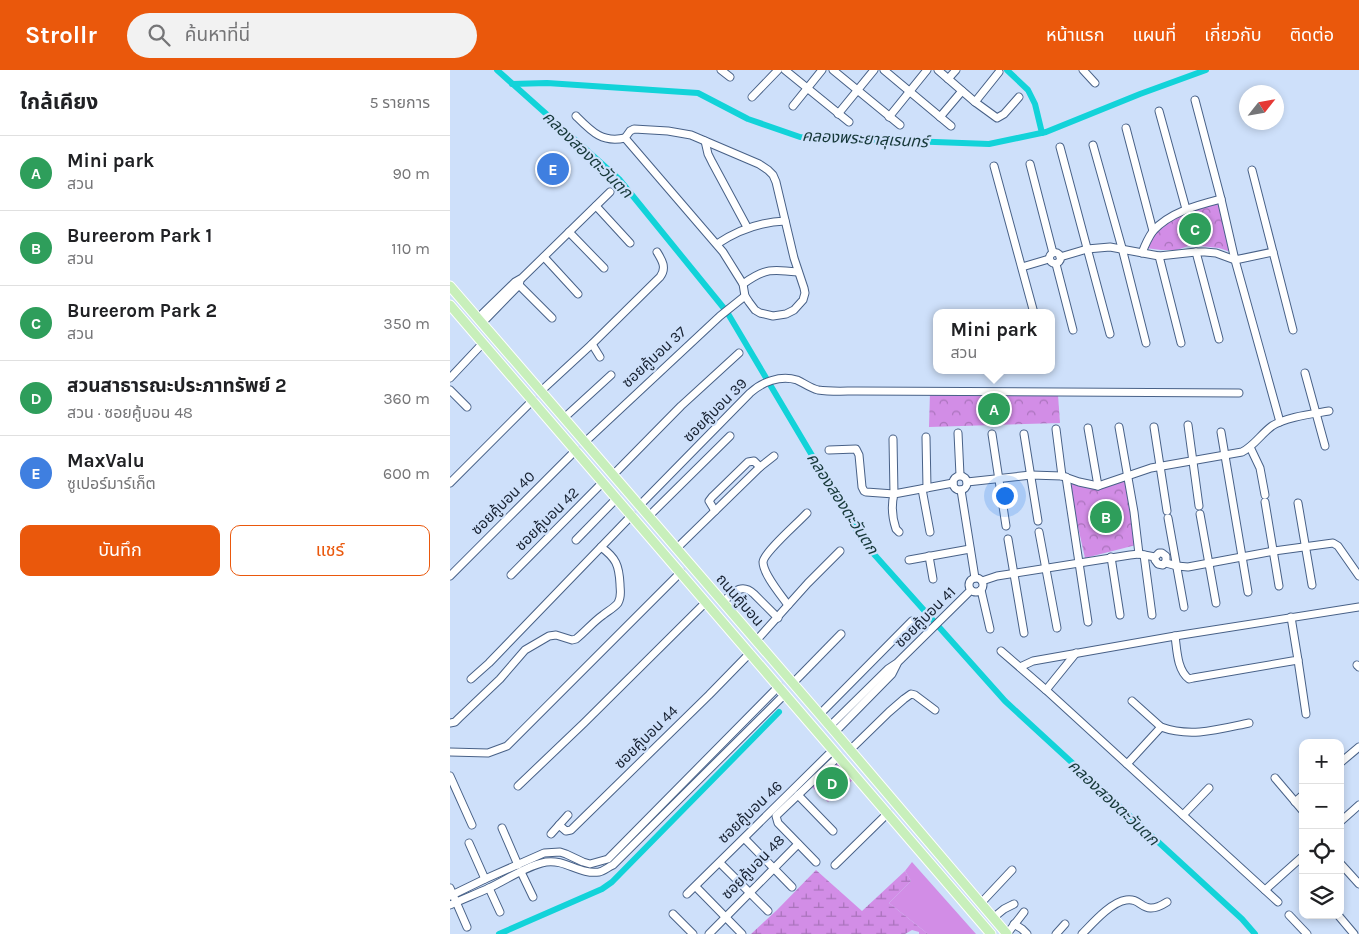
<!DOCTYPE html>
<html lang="th">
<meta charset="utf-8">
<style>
body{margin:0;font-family:Karla,"Noto Sans Thai",sans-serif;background:#f2f2f2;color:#202124}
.controls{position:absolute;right:15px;bottom:15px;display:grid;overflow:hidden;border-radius:10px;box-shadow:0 2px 8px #0003}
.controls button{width:45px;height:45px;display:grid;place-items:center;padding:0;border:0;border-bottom:1px solid #e0e0e0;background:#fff;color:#202124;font:25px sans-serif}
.compass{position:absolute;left:789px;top:15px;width:45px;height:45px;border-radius:50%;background:#fff;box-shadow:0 2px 8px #0003;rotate:59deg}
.you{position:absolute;left:554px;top:425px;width:18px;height:18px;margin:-12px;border:4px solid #fff;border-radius:50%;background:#1a73e8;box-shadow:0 0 0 8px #1a73e833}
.badge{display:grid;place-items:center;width:32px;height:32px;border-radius:50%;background:#ea580c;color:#fff;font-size:16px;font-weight:700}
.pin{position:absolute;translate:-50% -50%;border:2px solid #fff;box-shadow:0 1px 5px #0006}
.popup{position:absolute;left:483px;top:239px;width:122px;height:65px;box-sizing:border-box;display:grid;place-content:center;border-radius:10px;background:#fff;filter:drop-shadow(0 1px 4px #0005);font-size:16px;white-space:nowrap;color:#757577}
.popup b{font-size:19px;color:#202124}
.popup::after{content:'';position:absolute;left:50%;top:100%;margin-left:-10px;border:10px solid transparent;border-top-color:#fff}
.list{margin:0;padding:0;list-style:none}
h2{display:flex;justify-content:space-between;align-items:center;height:65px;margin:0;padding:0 20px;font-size:21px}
h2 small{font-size:16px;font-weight:400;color:#757577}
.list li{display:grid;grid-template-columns:32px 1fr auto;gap:15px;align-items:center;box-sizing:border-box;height:75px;padding:0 20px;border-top:1px solid #e0e0e0}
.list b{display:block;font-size:19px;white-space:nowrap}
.list p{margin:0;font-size:16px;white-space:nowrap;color:#757577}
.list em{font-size:16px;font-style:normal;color:#757577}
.actions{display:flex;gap:10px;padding:15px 20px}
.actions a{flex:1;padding:11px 0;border:1px solid #ea580c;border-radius:10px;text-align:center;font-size:18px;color:#ea580c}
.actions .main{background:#ea580c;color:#fff}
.icon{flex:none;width:28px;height:28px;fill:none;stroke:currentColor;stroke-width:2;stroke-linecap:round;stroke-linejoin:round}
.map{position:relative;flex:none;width:909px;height:864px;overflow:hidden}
header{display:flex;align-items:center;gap:30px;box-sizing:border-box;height:70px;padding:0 25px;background:#ea580c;color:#fff}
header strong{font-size:24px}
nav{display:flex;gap:28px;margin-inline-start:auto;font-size:18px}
.search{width:350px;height:45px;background:#f2f2f2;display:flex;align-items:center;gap:12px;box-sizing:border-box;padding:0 18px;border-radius:28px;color:#757577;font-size:19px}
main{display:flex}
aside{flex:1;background:#fff}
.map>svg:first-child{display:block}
.grass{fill:#d28de6}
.wetland{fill:url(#wetland-marsh)}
.park{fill:url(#park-crowns)}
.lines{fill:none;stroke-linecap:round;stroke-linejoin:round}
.canal{stroke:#12d3d9;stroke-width:6}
.minor-casing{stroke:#486187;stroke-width:9}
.major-casing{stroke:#fff;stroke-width:11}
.minor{stroke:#fff;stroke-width:7}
.major{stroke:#c8efbb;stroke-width:9}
.labels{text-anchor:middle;stroke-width:4.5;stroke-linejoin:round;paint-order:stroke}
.street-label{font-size:15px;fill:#172131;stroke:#cee0fa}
.water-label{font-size:16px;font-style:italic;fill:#163839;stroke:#cee0fa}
</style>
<header>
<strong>Strollr</strong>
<div class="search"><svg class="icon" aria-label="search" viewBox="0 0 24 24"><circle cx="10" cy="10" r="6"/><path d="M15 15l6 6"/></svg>ค้นหาที่นี่</div>
<nav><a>หน้าแรก</a><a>แผนที่</a><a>เกี่ยวกับ</a><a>ติดต่อ</a></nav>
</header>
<main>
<aside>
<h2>ใกล้เคียง<small>5 รายการ</small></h2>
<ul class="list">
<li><span class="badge" style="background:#2e9e5b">A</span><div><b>Mini park</b><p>สวน</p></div><em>90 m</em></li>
<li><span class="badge" style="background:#2e9e5b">B</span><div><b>Bureerom Park 1</b><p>สวน</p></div><em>110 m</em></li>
<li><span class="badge" style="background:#2e9e5b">C</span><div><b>Bureerom Park 2</b><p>สวน</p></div><em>350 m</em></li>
<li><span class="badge" style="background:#2e9e5b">D</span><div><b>สวนสาธารณะประภาทรัพย์ 2</b><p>สวน · ซอยคู้บอน 48</p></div><em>360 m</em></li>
<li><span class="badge" style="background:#3f7fe0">E</span><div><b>MaxValu</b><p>ซูเปอร์มาร์เก็ต</p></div><em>600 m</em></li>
</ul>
<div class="actions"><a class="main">บันทึก</a><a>แชร์</a></div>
</aside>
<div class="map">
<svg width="909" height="864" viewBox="0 0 909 864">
<defs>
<pattern id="wetland-marsh" width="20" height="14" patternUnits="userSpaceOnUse" patternTransform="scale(1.25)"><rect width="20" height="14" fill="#d28de6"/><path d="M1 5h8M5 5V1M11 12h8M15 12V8" fill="none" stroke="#a973bb"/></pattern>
<pattern id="park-crowns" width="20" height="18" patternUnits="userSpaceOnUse" patternTransform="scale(1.25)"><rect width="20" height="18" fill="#d28de6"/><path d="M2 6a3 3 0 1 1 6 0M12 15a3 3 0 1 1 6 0" fill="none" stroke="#a973bb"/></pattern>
</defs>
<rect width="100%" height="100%" fill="#cee0fa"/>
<path class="grass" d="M462,792L526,864H478L439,833L461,811L455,801Z"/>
<path class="wetland" d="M366,800L412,841L455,801L461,811L439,833L478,864H469V862L462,860L455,864H301L327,840Z"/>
<g class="park">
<path d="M771,132L782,178L778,181L769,178L741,175L727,180H711L696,178L704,163L736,141Z"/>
<path d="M480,322L608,325L610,353L479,357Z"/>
<path d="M679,408L690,474L635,488L618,412L649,419Z"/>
<path d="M390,691L405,708L378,732L361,716Z"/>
</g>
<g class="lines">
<g class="canal">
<path d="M47,0L169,109L277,242L414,473L555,631L792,849L805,864"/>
<path d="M557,0L578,20L585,34L592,63"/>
<path d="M62,14L97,13L248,23L298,49L350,67L539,74L596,62L690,24L756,0"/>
<path d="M49,864L152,819L162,812L329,642"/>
</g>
<defs>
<g id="minor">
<path d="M271,0L280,7"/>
<path d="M335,0L399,52"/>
<path d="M383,0L450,55"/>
<path d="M434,0L501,56"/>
<path d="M488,0L525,32L547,48L554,44L569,27"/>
<path d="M633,0L645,13"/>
<path d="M498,9L506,0"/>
<path d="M302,27L328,0"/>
<path d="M745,30L771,129L785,190L823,182"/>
<path d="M525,32L549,2"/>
<path d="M343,36L372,0"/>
<path d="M709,41L736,139"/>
<path d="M388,44L424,0"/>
<path d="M126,46C142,62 152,73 175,68"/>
<path d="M439,47L477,0"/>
<path d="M490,47L512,21"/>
<path d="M676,58L703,161"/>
<path d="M184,59L218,61L241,65L309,94L318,100L323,105L326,112L344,188L354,218L355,223L353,230L344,240L336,244L323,246L310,243L305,240L299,232L295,226L293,214L273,182L175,68L180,61Z"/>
<path d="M255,71L258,84L262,92L297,157"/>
<path d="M643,75L672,178L696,273"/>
<path d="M610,77L660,264"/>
<path d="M580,94L603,183"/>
<path d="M544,96L584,243"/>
<path d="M802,100L843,260"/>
<path d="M146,136L180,173"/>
<path d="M119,162L154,198"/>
<path d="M267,174C288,160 309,152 335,151"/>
<path d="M746,182L769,269"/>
<circle cx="605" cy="188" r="5.5"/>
<path d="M692,183C695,175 698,168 703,161C720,142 748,135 771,129"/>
<path d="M709,186L731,273"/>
<path d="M94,187L128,224"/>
<path d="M610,187L637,179L660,177L709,186L746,182H755L766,183L785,190L830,352"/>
<path d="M606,194L623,260"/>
<path d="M572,197L599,189"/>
<path d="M67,213L102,248"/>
<path d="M293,214C315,198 323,199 348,202"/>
<path d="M28,248L65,212L72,208L160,122"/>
<path d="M32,253L69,215L70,211"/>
<path d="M142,274L150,287"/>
<path d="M855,303L875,376"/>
<path d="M0,308L33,273"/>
<path d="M0,320L17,337"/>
<path d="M91,321L142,274L210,207C217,198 212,190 207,182"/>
<path d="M114,348L161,305"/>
<path d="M738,355L749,436"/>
<path d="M669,357L684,442L689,484"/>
<path d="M704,357L717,441"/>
<path d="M638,358L648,416"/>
<path d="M606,359L612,406"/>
<path d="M771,362L798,522"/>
<path d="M508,363L510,405"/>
<path d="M542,364L556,456"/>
<path d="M574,364L588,451"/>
<path d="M476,367L477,418"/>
<path d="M135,372L270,246L295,226"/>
<path d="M800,377L810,398L815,425"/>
<path d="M379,380L406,379L409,385L412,417L414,421L416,422L444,424L443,369"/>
<path d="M163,405L231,336L289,283"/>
<circle cx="510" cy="413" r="7"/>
<path d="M616,407L638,552"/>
<path d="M517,412L581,405L612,406L629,412L648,416L701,398L792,382C804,376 811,364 822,356C836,347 862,344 879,341"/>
<path d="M0,413L83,330"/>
<path d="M472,419L480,462"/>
<path d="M511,420L525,508"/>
<path d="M815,432L829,516"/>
<path d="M848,433L862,515"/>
<path d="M190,435L300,323C312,312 330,305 347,310C354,313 360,318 368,320C381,322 395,321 407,321L789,323"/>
<path d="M265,441L259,431L262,427L298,392L304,391L310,397"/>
<path d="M750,444L766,533"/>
<path d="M199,446L280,366"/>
<path d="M718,448L734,537"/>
<path d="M449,462L446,459C442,447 441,436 444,424L503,413"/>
<path d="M589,462L607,558"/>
<path d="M558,469L574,563"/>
<path d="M126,470L167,428"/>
<path d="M227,478L310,397L324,386"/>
<path d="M694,485L702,545"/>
<path d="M479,486L483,509"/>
<path d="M661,487L670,545"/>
<path d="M459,490L520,479"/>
<path d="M716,493L727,496L738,497L824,481L883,473L888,476L909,506"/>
<path d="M61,505L153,412"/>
<path d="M0,506L126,380"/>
<circle cx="526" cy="515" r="7"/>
<path d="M532,511L547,506L680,485L689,484L705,487L709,483H712L716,486V491L713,495L708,494L705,490V487"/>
<path d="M531,520L540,559"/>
<path d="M273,532C283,523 291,512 304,524L328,548"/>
<path d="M338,535C331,525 313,504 313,492C314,482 349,452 357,443"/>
<path d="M725,566C727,580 727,600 739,609L743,608L848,590L841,547"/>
<path d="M306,571L358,513L390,481"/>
<path d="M551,581L596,620L828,832"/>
<path d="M848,590L856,644"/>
<path d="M907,595L909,597"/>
<path d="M570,597L583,591L725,566L909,537"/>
<path d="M21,609L39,593L182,445"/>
<path d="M343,613L391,564"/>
<path d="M596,620L626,583"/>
<path d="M682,631L711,657"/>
<path d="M370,644L462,551"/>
<path d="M0,653L5,652L9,648L50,609L75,580L99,566L106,565L122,570L126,569C136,561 143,552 153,545C158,541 164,538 168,533C172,526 170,521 170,514C169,495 166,488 151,477"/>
<path d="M380,656L438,599L447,593L521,520"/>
<path d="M385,662L442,604L447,594"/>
<path d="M400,680L439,642L454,629L461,624L465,625L485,640"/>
<path d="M0,682L38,683L57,676L231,502"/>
<path d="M890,693L909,677"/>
<path d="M677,694L711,657C741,668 770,659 799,653"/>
<path d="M0,706L22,755"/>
<path d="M825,708L853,741"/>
<path d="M68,716L134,653L256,532"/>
<path d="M348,725L383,761"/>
<path d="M845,732L853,725"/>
<path d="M733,745L759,718"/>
<path d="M890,752L909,735"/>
<path d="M109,755L116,761L121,760L259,625L300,583"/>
<path d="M52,758L68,795"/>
<path d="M101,764L118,745"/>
<path d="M296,770L342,817"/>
<path d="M19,773L35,809"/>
<path d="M366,792L328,753L326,746L389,686"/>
<path d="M890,793L909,814"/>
<path d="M272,795L318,841"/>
<path d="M385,795L438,743"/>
<path d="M71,802L83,827"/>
<path d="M0,818L17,857"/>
<path d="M39,818L50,842"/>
<path d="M248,819L292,864"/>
<path d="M815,820L853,786"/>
<path d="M237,824L383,680"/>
<path d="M0,826L35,809L94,783L110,782L116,784L133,792L140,794L158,789L329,616"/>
<path d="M531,833L562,800"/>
<path d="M0,835C13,829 26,824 39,818C58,809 76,796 96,792C115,789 130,805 149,802C154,801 158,797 163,795L335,624"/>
<path d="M223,844L243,864"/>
<path d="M839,845L857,864"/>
<path d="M888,845L904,864"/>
<path d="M543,848L554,839L564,834"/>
<path d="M564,854L572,859L577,864"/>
<path d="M259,864L348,774"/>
<path d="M557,864L574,842"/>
<path d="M606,864L615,854"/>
<path d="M632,864C642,854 661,832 676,830C693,827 692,848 717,832"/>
</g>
<g id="major">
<path d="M0,216L385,662L557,864"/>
<path d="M0,235L541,864"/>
</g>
</defs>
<use href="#minor" class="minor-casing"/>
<use href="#major" class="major-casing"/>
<use href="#minor" class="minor"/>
<use href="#major" class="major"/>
</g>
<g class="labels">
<g class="street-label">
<text transform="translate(204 287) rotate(-43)" y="5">ซอยคู้บอน 37</text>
<text transform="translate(265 340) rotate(-45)" y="5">ซอยคู้บอน 39</text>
<text transform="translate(53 433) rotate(-45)" y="5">ซอยคู้บอน 40</text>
<text transform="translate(97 449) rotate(-45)" y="5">ซอยคู้บอน 42</text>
<text transform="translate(290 530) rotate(49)" y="5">ถนนคู้บอน</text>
<text transform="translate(475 547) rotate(-45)" y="5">ซอยคู้บอน 41</text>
<text transform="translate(196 667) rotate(-45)" y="5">ซอยคู้บอน 44</text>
<text transform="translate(300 742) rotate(-44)" y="5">ซอยคู้บอน 46</text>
<text transform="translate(303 797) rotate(-46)" y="5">ซอยคู้บอน 48</text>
</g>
<g class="water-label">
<text transform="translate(415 68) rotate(3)" y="6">คลองพระยาสุเรนทร์</text>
<text transform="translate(138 84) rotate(44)" y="6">คลองสองตะวันตก</text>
<text transform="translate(393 433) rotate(57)" y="6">คลองสองตะวันตก</text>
<text transform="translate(664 732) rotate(43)" y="6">คลองสองตะวันตก</text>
</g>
</g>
</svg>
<div class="controls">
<button>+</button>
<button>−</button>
<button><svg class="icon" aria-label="locate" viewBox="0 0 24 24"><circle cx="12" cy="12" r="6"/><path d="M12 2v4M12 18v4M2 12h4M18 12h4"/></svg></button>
<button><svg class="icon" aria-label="layers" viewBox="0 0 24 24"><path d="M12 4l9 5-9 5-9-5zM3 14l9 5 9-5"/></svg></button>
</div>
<svg class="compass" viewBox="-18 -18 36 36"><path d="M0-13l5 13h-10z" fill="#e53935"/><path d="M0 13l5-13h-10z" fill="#757577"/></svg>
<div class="you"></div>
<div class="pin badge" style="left:544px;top:339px;background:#2e9e5b">A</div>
<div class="popup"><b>Mini park</b>สวน</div>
<div class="pin badge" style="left:656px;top:447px;background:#2e9e5b">B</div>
<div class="pin badge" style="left:745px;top:159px;background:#2e9e5b">C</div>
<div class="pin badge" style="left:382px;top:713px;background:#2e9e5b">D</div>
<div class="pin badge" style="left:103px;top:99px;background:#3f7fe0">E</div>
</div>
</main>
